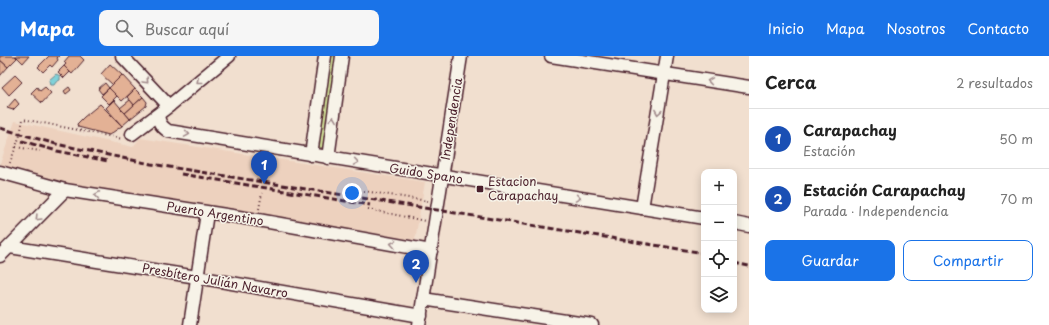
<!DOCTYPE html>
<html lang="es">
<meta charset="utf-8">
<style>
body{margin:0;font-family:"Playpen Sans",sans-serif;background:#f6f6f6;color:#222}
.controls{position:absolute;right:12px;bottom:12px;display:grid;overflow:hidden;border-radius:8px;box-shadow:0 2px 10px #0003}
.controls button{width:36px;height:36px;display:grid;place-items:center;padding:0;border:0;border-bottom:1px solid #e0e0e0;background:#fff;color:#222;font:20px sans-serif}
.you{position:absolute;left:352px;top:137px;width:14px;height:14px;margin:-10px;border:3px solid #fff;border-radius:50%;background:#1a73e8;box-shadow:0 0 0 6px #1a73e833}
.badge{display:grid;place-items:center;width:26px;height:26px;border-radius:50%;background:#1a73e8;color:#fff;font-size:13px;font-weight:700}
.pin{position:absolute;translate:-50% -33px;filter:drop-shadow(0 1px 2px #0008)}
.pin::after{content:'';position:absolute;top:21px;width:14px;height:12px;background:inherit;clip-path:polygon(0 0,100% 0,50% 100%)}
.list{margin:0;padding:0;list-style:none}
h2{display:flex;justify-content:space-between;align-items:center;height:52px;margin:0;padding:0 16px;font-size:17px}
h2 small{font-size:13px;font-weight:400;color:#767676}
.list li{display:grid;grid-template-columns:26px 1fr auto;gap:12px;align-items:center;box-sizing:border-box;height:60px;padding:0 16px;border-top:1px solid #e0e0e0}
.list b{display:block;font-size:15px;white-space:nowrap}
.list p{margin:0;font-size:13px;white-space:nowrap;color:#767676}
.list em{font-size:13px;font-style:normal;color:#767676}
.actions{display:flex;gap:8px;padding:12px 16px}
.actions a{flex:1;padding:9px 0;border:1px solid #1a73e8;border-radius:8px;text-align:center;font-size:14px;color:#1a73e8}
.actions .main{background:#1a73e8;color:#fff}
.icon{flex:none;width:22px;height:22px;fill:none;stroke:currentColor;stroke-width:2;stroke-linecap:round;stroke-linejoin:round}
.map{position:relative;flex:none;width:749px;height:269px;overflow:hidden}
header{display:flex;align-items:center;gap:24px;box-sizing:border-box;height:56px;padding:0 20px;background:#1a73e8;color:#fff}
header strong{font-size:19px}
nav{display:flex;gap:22px;margin-inline-start:auto;font-size:14px}
.search{width:280px;height:36px;background:#f6f6f6;display:flex;align-items:center;gap:10px;box-sizing:border-box;padding:0 14px;border-radius:8px;color:#767676;font-size:15px}
main{display:flex}
aside{flex:1;background:#fff}
.map>svg:first-child{display:block}
.built{fill:#edd1be}
.green{fill:#d5e79b;stroke:#908363}
.water{fill:#80d1d8;stroke:#6a8a93}
.building{fill:#e3b195;stroke:#4a1f2b}
.lines{fill:none;stroke-linecap:round;stroke-linejoin:round}
.minor-casing{stroke:#4a1f2b;stroke-width:15}
.path{stroke:#4a1f2b;stroke-width:2;stroke-dasharray:1 3;stroke-linecap:butt}
.minor{stroke:#f7f3e8;stroke-width:12}
.rail{stroke:#4a1f2b;stroke-width:3;stroke-dasharray:6 3;stroke-linecap:butt}
.oneway{stroke:#a0898a}
.poi-dot{fill:#4a1f2b;stroke:#f7f3e8;stroke-width:1.5}
.labels{text-anchor:middle;stroke-width:3;stroke-linejoin:round;paint-order:stroke}
.street-label{font-size:12px;fill:#4a1f2b;stroke:#f7f3e8}
.poi-label{font-size:12px;fill:#4a1f2b;stroke:#f7f3e8;text-anchor:start}
</style>
<header>
<strong>Mapa</strong>
<div class="search"><svg class="icon" aria-label="search" viewBox="0 0 24 24"><circle cx="10" cy="10" r="6"/><path d="M15 15l6 6"/></svg>Buscar aquí</div>
<nav><a>Inicio</a><a>Mapa</a><a>Nosotros</a><a>Contacto</a></nav>
</header>
<main>
<div class="map">
<svg width="749" height="269" viewBox="0 0 749 269">
<rect width="100%" height="100%" fill="#f1dfcf"/>
<filter id="ink" filterUnits="userSpaceOnUse"><feTurbulence type="fractalNoise" baseFrequency=".025" numOctaves="2"/><feDisplacementMap in="SourceGraphic" scale="8" xChannelSelector="R" yChannelSelector="G"/><feConvolveMatrix kernelMatrix="1 2 1 2 8 2 1 2 1" color-interpolation-filters="sRGB"/></filter>
<g filter="url(#ink)">
<path class="built" d="M15,65L133,91L140,82L425,126L415,184L68,128L0,108Z"/>
<path class="green" d="M328,0H339L326,93L316,90Z"/>
<path class="water" d="M56,18L60,20V24L56,26L54,29H50L49,24Z"/>
<g class="building">
<path d="M0,0H15L17,2L8,11L0,4Z"/>
<path d="M16,0H29L23,7Z"/>
<path d="M49,0H59L57,2L58,4L52,11L50,9L43,16L38,11Z"/>
<path d="M69,0H80L84,4L72,18L64,10L66,8L64,6Z"/>
<path d="M0,4L8,11L0,20Z"/>
<path d="M110,8L122,19L113,29L101,18Z"/>
<path d="M64,10L70,16L64,22L58,16Z"/>
<path d="M15,19L22,26L9,39L2,31Z"/>
<path d="M122,19L135,33L122,45L109,32Z"/>
<path d="M105,27L109,32L102,38L98,33Z"/>
<path d="M37,31L40,35L45,31L51,37L42,47L31,37Z"/>
<path d="M69,31L71,34L66,38L64,35Z"/>
<path d="M109,32L117,40L109,48L101,40Z"/>
<path d="M135,33L143,41L134,49L127,41Z"/>
<path d="M143,41L147,46L146,50L130,63L125,57Z"/>
<path d="M15,43L19,48L13,54L7,52Z"/>
<path d="M114,44L130,63L122,70L106,52Z"/>
<path d="M130,44L134,49L125,57L120,52Z"/>
<path d="M100,48L122,70L109,79L78,71L77,68L84,61Z"/>
</g>
<g class="lines">
<defs>
<g id="minor">
<path d="M122,0L169,50"/>
<path d="M551,0L749,31"/>
<path d="M158,59C159,67 161,70 168,75L704,162"/>
<path d="M132,78L169,50L229,0"/>
<path d="M311,99L325,0"/>
<path d="M328,102L342,0"/>
<path d="M0,116L65,134L258,164L431,195"/>
<path d="M642,152L667,0"/>
<path d="M734,167L749,170"/>
<path d="M10,191L197,221L421,260"/>
<path d="M0,200L65,134"/>
<path d="M423,243L592,269"/>
<path d="M190,269L207,157"/>
<path d="M419,269L461,0"/>
</g>
</defs>
<use href="#minor" class="minor-casing"/>
<g class="path">
<path d="M16,91L40,95"/>
<path d="M10,107L20,79L23,63L123,83"/>
<path d="M364,135L428,145"/>
<path d="M259,153L262,137"/>
<path d="M368,153L425,165"/>
</g>
<use href="#minor" class="minor"/>
<g class="rail">
<path d="M0,72L56,88L151,108L704,197"/>
<path d="M22,85L57,95L108,105"/>
<path d="M181,118L370,149"/>
<path d="M734,207L749,210"/>
</g>
</g>
<defs><path id="oneway-chevron" d="M-2-3.5L2.5 0L-2 3.5" fill="none" stroke-width="1.6" stroke-linecap="round" stroke-linejoin="round"/></defs>
<g class="oneway">
<use href="#oneway-chevron" transform="translate(146 25) rotate(47)"/>
<use href="#oneway-chevron" transform="translate(199 25) rotate(141)"/>
<use href="#oneway-chevron" transform="translate(710 25) rotate(-171)"/>
<use href="#oneway-chevron" transform="translate(658 56) rotate(99)"/>
<use href="#oneway-chevron" transform="translate(333 63) rotate(-82)"/>
<use href="#oneway-chevron" transform="translate(187 78) rotate(9)"/>
<use href="#oneway-chevron" transform="translate(356 106) rotate(9)"/>
<use href="#oneway-chevron" transform="translate(97 139) rotate(-171)"/>
<use href="#oneway-chevron" transform="translate(578 142) rotate(9)"/>
<use href="#oneway-chevron" transform="translate(38 162) rotate(134)"/>
<use href="#oneway-chevron" transform="translate(393 188) rotate(-170)"/>
</g>
</g>
<rect class="poi-dot" x="476" y="129" width="8" height="8" rx="2"/>
<g class="labels">
<g class="street-label">
<text transform="translate(452 63) rotate(-81)" y="4">Independencia</text>
<text transform="translate(426 118) rotate(9)" y="4">Guido Spano</text>
<text transform="translate(215 158) rotate(9)" y="4">Puerto Argentino</text>
<text transform="translate(215 225) rotate(10)" y="4">Presbítero Julián Navarro</text>
</g>
<g class="poi-label">
<text x="488" y="130">Estacion<tspan x="488" dy="14">Carapachay</tspan></text>
</g>
</g>
</svg>
<div class="controls">
<button>+</button>
<button>−</button>
<button><svg class="icon" aria-label="locate" viewBox="0 0 24 24"><circle cx="12" cy="12" r="6"/><path d="M12 2v4M12 18v4M2 12h4M18 12h4"/></svg></button>
<button><svg class="icon" aria-label="layers" viewBox="0 0 24 24"><path d="M12 4l9 5-9 5-9-5zM3 14l9 5 9-5"/></svg></button>
</div>
<div class="you"></div>
<div class="pin badge" style="left:264px;top:128px;background:#1a4fb4">1</div>
<div class="pin badge" style="left:416px;top:227px;background:#1a4fb4">2</div>
</div>
<aside>
<h2>Cerca<small>2 resultados</small></h2>
<ul class="list">
<li><span class="badge" style="background:#1a4fb4">1</span><div><b>Carapachay</b><p>Estación</p></div><em>50 m</em></li>
<li><span class="badge" style="background:#1a4fb4">2</span><div><b>Estación Carapachay</b><p>Parada · Independencia</p></div><em>70 m</em></li>
</ul>
<div class="actions"><a class="main">Guardar</a><a>Compartir</a></div>
</aside>
</main>
